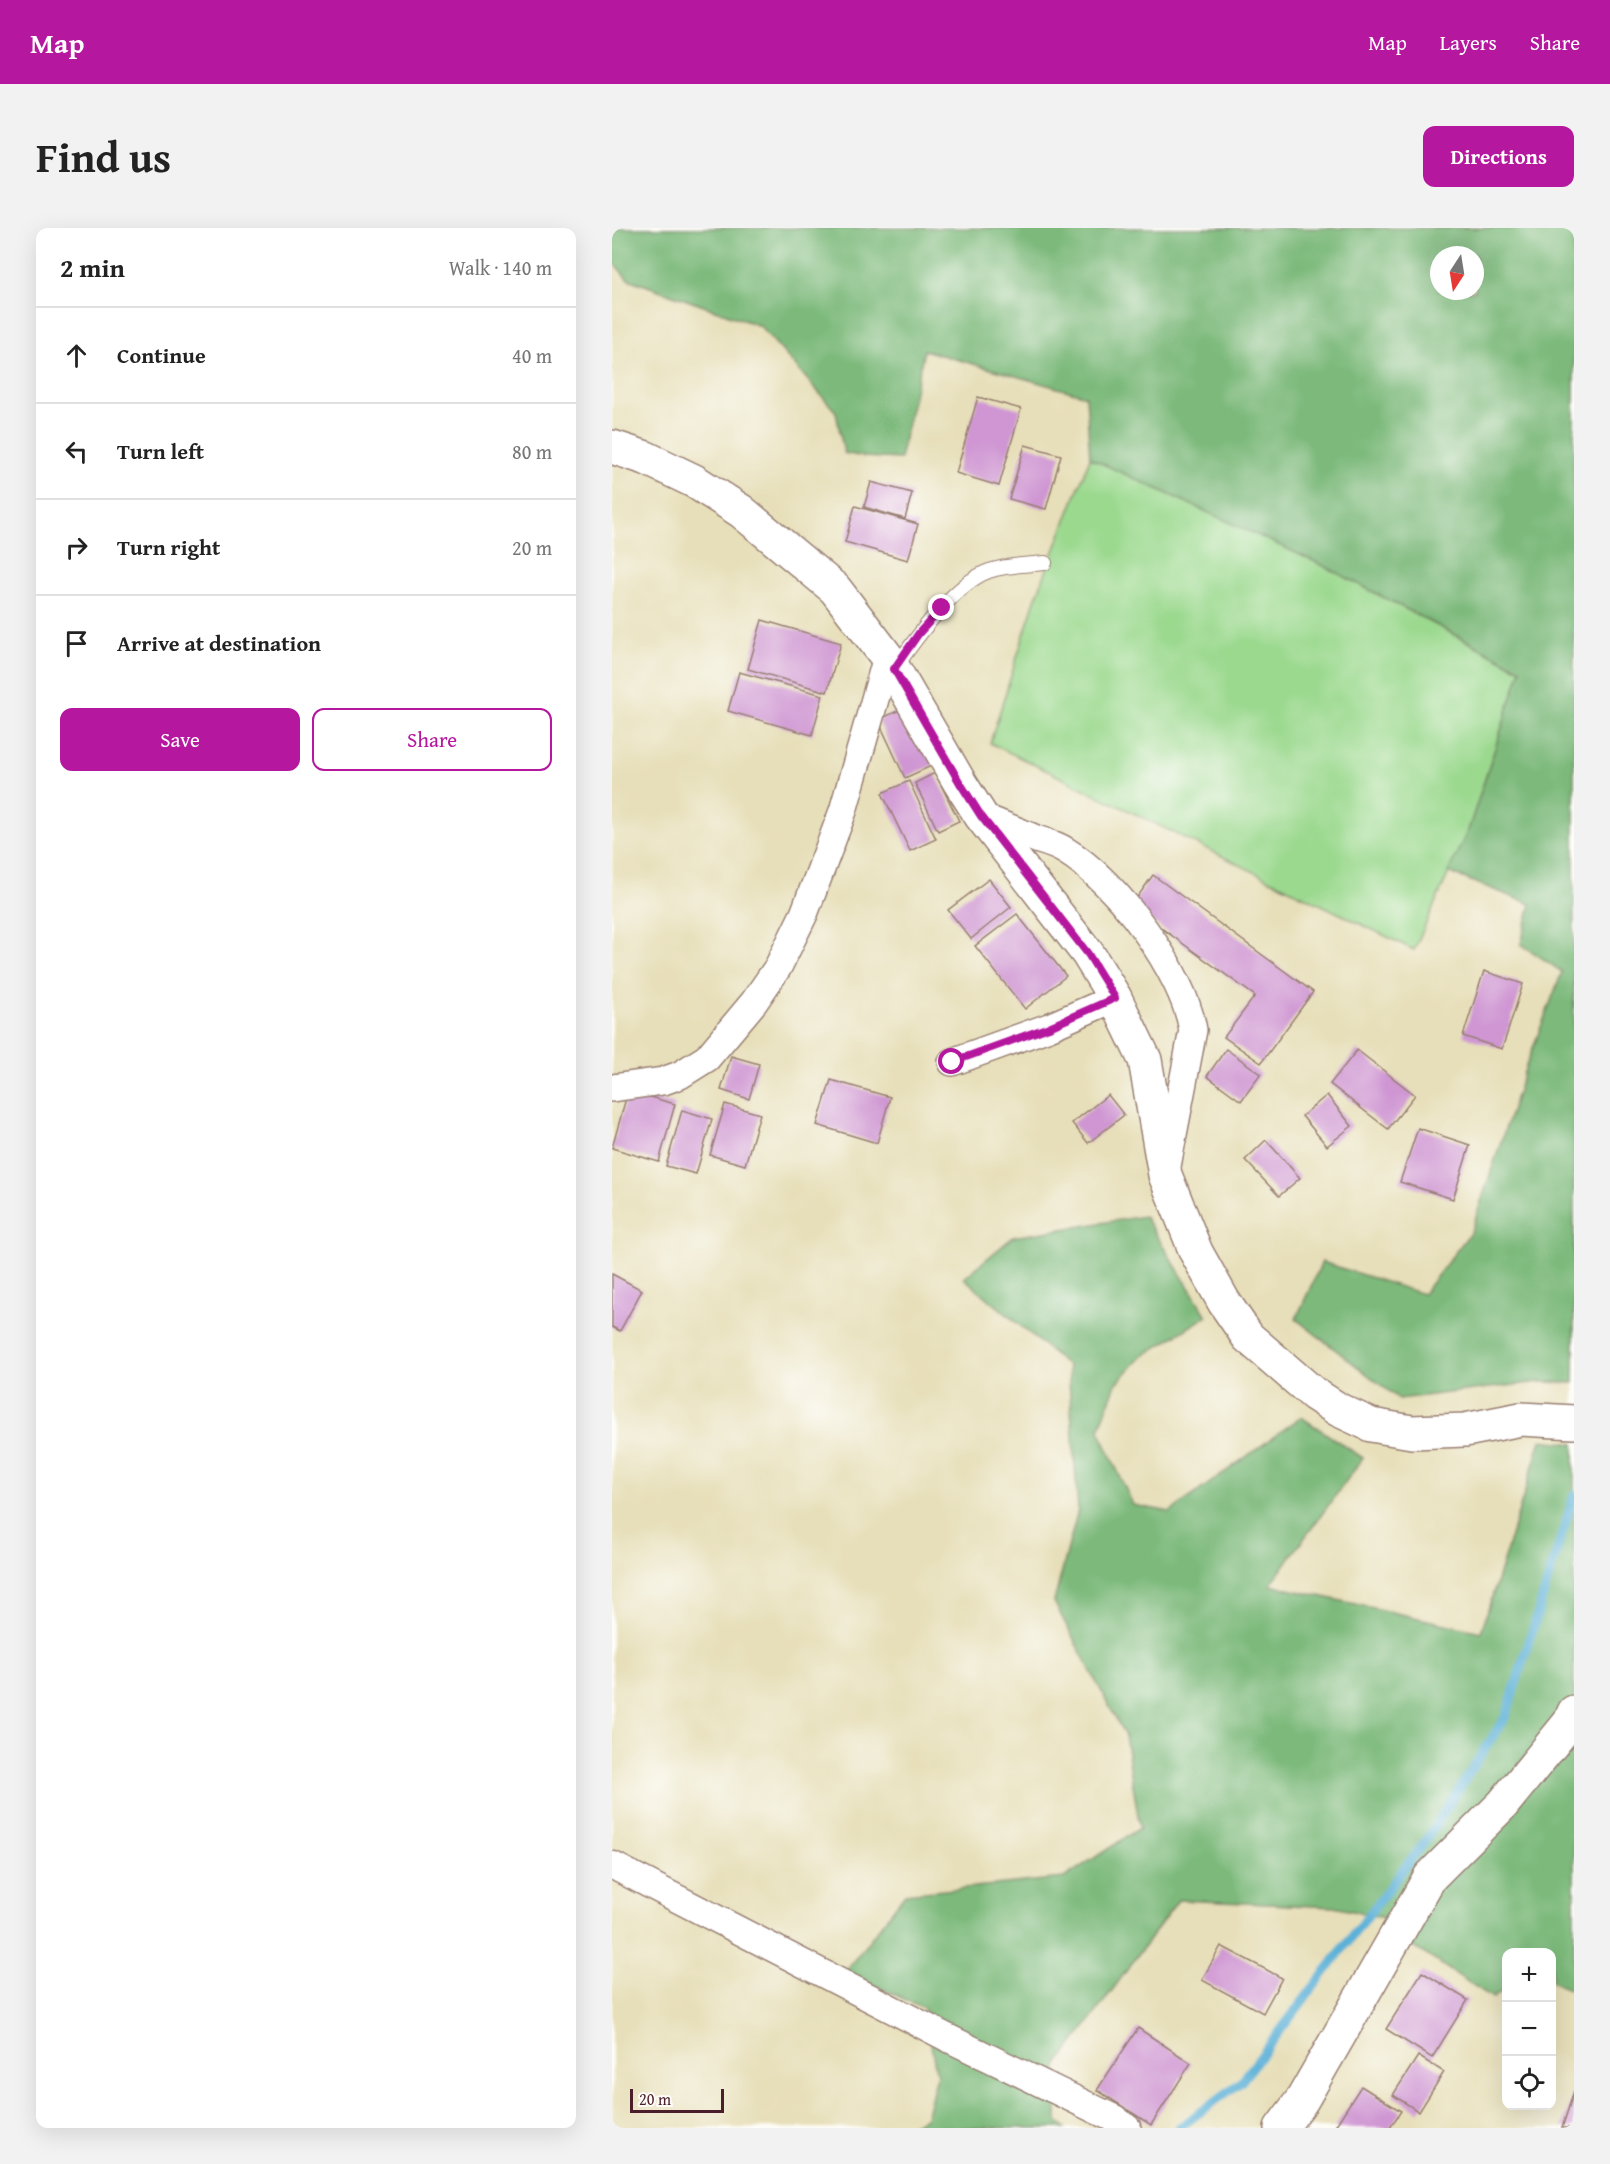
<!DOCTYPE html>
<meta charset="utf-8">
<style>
body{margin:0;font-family:"Gentium Book Plus",serif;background:#f2f2f2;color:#222}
.controls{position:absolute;right:18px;bottom:18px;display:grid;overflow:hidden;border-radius:12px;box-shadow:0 6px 24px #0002}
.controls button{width:54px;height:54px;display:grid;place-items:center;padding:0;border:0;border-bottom:2px solid #e0e0e0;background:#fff;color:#222;font:30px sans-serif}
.compass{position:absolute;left:818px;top:18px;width:54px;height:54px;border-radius:50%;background:#fff;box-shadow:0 6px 24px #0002;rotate:192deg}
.scale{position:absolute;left:18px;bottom:15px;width:94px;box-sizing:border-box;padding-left:6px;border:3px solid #4a1f2b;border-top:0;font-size:16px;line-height:21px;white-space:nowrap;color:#4a1f2b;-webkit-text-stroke:4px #fdfcf7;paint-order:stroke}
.stop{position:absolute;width:18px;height:18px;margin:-14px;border:4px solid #b5179e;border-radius:50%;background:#fff}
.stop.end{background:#b5179e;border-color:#fff;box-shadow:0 2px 6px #0008}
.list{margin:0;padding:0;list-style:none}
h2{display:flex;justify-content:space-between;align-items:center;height:78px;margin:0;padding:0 24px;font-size:26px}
h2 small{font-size:20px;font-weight:400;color:#767676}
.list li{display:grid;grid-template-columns:39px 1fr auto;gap:18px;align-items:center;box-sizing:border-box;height:96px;padding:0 24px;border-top:2px solid #e0e0e0}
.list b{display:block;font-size:22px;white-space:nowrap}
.list em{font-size:20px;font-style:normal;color:#767676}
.actions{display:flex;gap:12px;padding:18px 24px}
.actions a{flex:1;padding:14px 0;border:2px solid #b5179e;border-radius:12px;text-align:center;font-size:21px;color:#b5179e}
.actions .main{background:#b5179e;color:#fff}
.icon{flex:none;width:33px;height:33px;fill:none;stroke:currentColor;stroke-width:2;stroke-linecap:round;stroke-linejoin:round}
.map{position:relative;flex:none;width:962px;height:1900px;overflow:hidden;border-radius:12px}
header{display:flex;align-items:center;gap:36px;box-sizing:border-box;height:84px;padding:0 30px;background:#b5179e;color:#fff}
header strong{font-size:28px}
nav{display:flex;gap:33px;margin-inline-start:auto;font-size:21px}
.intro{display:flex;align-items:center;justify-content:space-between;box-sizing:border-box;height:144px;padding:0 36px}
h1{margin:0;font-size:42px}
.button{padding:15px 27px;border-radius:12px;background:#b5179e;color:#fff;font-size:21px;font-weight:700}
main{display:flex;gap:36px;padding:0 36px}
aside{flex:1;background:#fff;border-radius:12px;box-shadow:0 6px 24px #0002}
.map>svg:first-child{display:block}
.green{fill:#9bd98f;stroke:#727c5d;stroke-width:1.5}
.forest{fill:#7cb97a;stroke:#636c52;stroke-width:1.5;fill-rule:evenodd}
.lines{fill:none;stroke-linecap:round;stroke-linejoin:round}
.stream{stroke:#5bb1d8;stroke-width:9}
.building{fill:#cf96d3}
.lane-casing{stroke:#987f72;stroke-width:16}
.street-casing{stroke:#987f72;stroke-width:30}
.secondary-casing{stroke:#987f72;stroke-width:36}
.lane{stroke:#fff;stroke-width:14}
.street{stroke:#fff;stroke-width:27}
.secondary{stroke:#fff;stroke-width:33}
.route{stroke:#b5179e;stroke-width:8}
</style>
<header>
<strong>Map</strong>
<nav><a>Map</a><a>Layers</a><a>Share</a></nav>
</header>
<div class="intro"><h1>Find us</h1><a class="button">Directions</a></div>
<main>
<aside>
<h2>2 min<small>Walk · 140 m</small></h2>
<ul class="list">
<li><svg class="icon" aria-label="ahead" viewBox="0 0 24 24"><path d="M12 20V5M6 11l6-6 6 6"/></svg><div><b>Continue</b></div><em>40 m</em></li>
<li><svg class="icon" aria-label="left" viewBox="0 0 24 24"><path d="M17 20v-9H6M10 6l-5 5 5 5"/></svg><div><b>Turn left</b></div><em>80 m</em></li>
<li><svg class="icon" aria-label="right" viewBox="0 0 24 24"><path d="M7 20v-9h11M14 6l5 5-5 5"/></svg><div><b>Turn right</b></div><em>20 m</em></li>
<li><svg class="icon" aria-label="arrive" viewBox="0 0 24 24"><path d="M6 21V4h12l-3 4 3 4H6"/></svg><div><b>Arrive at destination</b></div></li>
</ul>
<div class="actions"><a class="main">Save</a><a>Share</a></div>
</aside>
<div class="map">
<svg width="962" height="1900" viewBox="0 0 962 1900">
<rect width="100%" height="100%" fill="#fdfcf7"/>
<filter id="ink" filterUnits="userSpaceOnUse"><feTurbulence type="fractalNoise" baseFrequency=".0167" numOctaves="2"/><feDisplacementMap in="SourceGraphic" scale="12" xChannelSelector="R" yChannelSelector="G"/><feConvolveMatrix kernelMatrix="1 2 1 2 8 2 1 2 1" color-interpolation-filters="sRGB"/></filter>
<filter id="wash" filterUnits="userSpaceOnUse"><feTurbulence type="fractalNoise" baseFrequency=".008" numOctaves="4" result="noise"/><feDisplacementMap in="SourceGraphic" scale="24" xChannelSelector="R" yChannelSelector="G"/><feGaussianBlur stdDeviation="1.35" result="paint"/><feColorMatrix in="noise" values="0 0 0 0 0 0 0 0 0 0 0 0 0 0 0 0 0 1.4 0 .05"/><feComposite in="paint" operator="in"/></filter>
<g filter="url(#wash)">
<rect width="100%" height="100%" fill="#e7dfb9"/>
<path class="green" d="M478,230L710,337L909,442L857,600L802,722L378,515L422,375Z"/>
<g class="forest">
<path d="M0,0H962V1155L927,1154L787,1171L684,1091L710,1034L811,1066L859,1004L914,838L950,744L909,716L919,676L836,644L857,600L909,441L710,337L478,230L474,168L312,122L288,231L252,229L232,225L224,184L148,98L16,51L0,33ZM827,27H863V63H827Z"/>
<path d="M532,988L595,1088L529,1129L504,1156L487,1202L521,1277L558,1284L689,1189L751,1230L658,1357L869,1404L929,1212L962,1216V1764L940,1753L939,1724H894V1761L881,1770L794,1714L769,1689L722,1679L566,1672L445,1838V1893L453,1900H294L314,1890L325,1848L312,1780L233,1744L293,1666L452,1650L528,1600L513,1508L442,1374L466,1282L456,1138L352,1050L401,1009Z"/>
</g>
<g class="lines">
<path class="stream" d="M567,1900L629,1854L816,1609L894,1488L962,1267"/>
</g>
<g id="blocks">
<g class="building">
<path d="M366,169L409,181L387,258L344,245Z"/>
<path d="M413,217L449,227L434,281L397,271Z"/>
<path d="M259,254L300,265L293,291L252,279Z"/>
<path d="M243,278L306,296L296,332L233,314Z"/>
<path d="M150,392L229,415L215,464L136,441Z"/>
<path d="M127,444L211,467L200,507L116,483Z"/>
<path d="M298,477L326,535L293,550L266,492Z"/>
<path d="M323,545L347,593L326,603L303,555Z"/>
<path d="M297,553L324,611L298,623L270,565Z"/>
<path d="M541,647L701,764L649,835L612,809L643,768L519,678Z"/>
<path d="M377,651L399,679L359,711L336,682Z"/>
<path d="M405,686L454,748L413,781L363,718Z"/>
<path d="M872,743L911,756L890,821L851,808Z"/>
<path d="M614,821L649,846L629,873L595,848Z"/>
<path d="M745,822L803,867L776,901L718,856Z"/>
<path d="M119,828L147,836L137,871L109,862Z"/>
<path d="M219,852L278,869L265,915L205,897Z"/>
<path d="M16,863L63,876L47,934L0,920Z"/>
<path d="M496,867L512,887L476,915L460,895Z"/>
<path d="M715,867L740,898L715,918L690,888Z"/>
<path d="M113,876L148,886L133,937L98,927Z"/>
<path d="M70,882L100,891L84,946L54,938Z"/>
<path d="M806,900L858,917L841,971L788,954Z"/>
<path d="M654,912L688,950L667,968L633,932Z"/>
<path d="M0,1046L30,1062L8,1103L0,1099Z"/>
<path d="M609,1718L670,1750L651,1785L590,1752Z"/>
<path d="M810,1744L856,1772L820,1830L774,1801Z"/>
<path d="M526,1800L579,1835L539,1897L485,1862Z"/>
<path d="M806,1828L832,1844L807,1884L781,1867Z"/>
<path d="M749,1858L789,1883L778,1900H722Z"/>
<path d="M962,1864V1900H950L962,1863Z"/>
</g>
</g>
</g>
<g filter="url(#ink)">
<use href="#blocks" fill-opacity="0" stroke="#987f72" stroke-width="1.5"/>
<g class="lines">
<defs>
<path id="lane" d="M283,440C304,410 343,355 377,343C394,337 415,337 433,335"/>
<g id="street">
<path d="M369,588C387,596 406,603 424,611C434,614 445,617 454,623C505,654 571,743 581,802L555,938"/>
<path d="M340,834L437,799L503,770"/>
<path d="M0,860L51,853L68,847L95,830L142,774L166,739L192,686L231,583L275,429"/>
<path d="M0,1637L334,1809L503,1891L515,1900"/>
</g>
<g id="secondary">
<path d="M0,219L34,230L82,253L129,283L223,361L275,429L348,555L369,588L476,726L503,770L533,832L553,947L584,1024L612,1074L636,1109L702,1166L727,1182L759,1197L800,1204L853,1202L909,1191L962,1194"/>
<path d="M669,1900L690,1872L818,1649L891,1576L958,1494L962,1484"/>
</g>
</defs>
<use href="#lane" class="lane-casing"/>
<use href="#street" class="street-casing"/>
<use href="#secondary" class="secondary-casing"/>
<use href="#lane" class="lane"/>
<use href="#street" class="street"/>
<use href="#secondary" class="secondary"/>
</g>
</g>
<g class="lines" filter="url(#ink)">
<path class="route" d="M330,380L307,405L282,441L348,555L369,588L476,726L503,770L437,799L340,834"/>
</g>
</svg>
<div class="controls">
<button>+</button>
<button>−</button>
<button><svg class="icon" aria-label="locate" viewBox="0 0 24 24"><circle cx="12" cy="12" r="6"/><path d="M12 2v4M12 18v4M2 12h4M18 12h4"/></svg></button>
</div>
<svg class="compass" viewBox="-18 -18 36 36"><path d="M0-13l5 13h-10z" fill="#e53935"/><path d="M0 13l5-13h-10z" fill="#767676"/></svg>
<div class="scale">20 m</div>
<div class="stop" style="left:340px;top:834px"></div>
<div class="stop end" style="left:330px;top:380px"></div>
</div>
</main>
